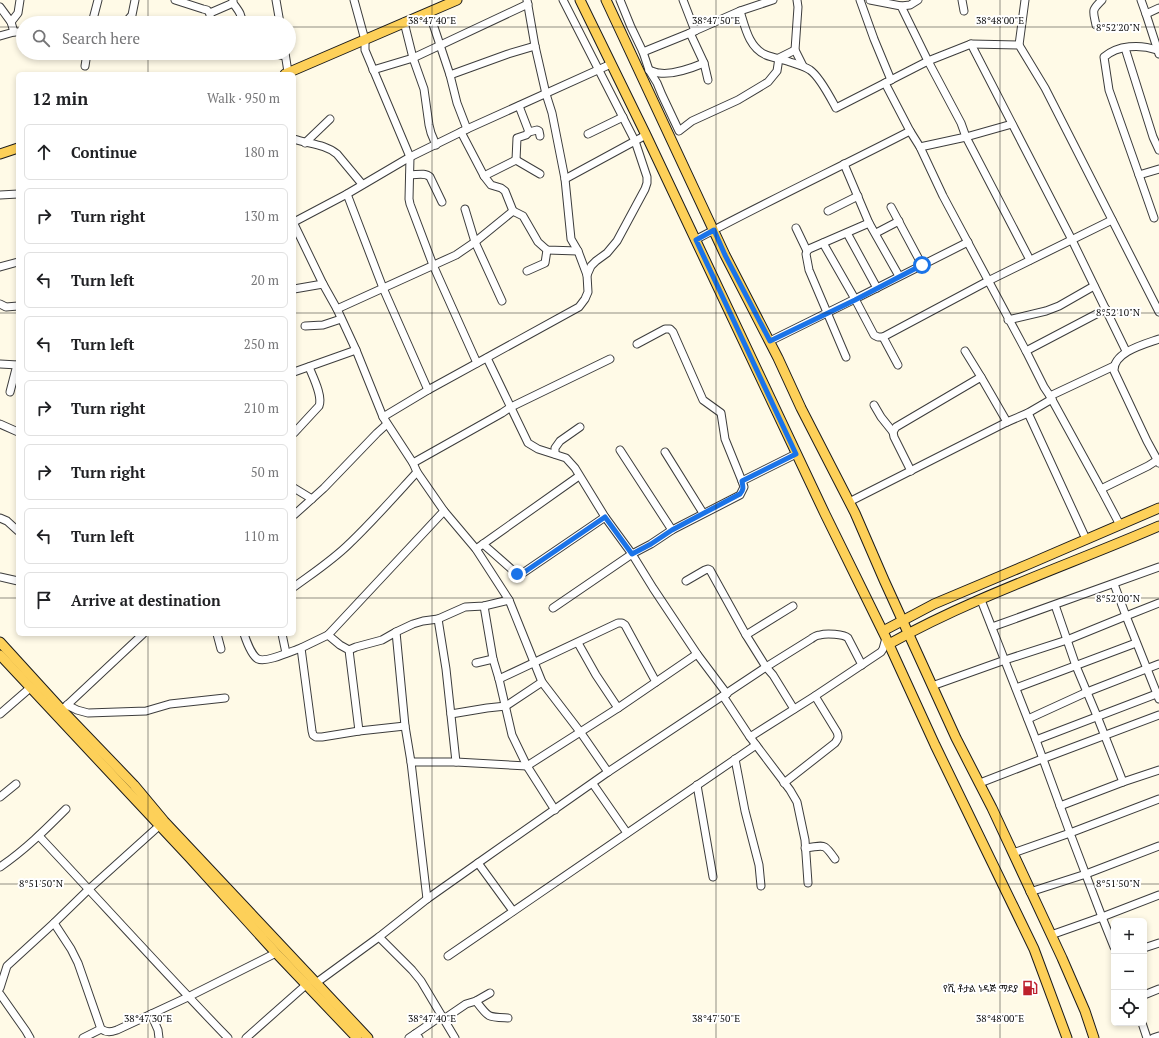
<!DOCTYPE html>
<meta charset="utf-8">
<style>
body{margin:0;font-family:"PT Serif","Noto Sans Ethiopic",serif;background:#f6f6f6;color:#202124}
.controls{position:absolute;right:12px;bottom:12px;display:grid;overflow:hidden;border-radius:6px;box-shadow:0 2px 6px #0003}
.controls button{width:36px;height:36px;display:grid;place-items:center;padding:0;border:0;border-bottom:1px solid #e0e0e0;background:#fff;color:#202124;font:20px sans-serif}
.stop{position:absolute;width:12px;height:12px;margin:-9px;border:3px solid #1a73e8;border-radius:50%;background:#fff}
.stop.end{background:#1a73e8;border-color:#fff;box-shadow:0 1px 4px #0008}
.list{margin:0;padding:0;list-style:none}
h2{display:flex;justify-content:space-between;align-items:center;height:52px;margin:0;padding:0 16px;font-size:17px}
h2 small{font-size:13px;font-weight:400;color:#757577}
.list li{display:grid;grid-template-columns:26px 1fr auto;gap:12px;align-items:center;box-sizing:border-box;height:56px;margin:0 8px 8px;padding:0 8px;border:1px solid #e0e0e0;border-radius:6px}
.list b{display:block;font-size:15px;white-space:nowrap}
.list em{font-size:13px;font-style:normal;color:#757577}
.icon{flex:none;width:22px;height:22px;fill:none;stroke:currentColor;stroke-width:2;stroke-linecap:round;stroke-linejoin:round}
.map{position:relative;flex:none;width:1159px;height:1038px;overflow:hidden}
.search{position:absolute;background:#fff;box-shadow:0 2px 6px #0003;left:16px;top:16px;width:280px;height:44px;display:flex;align-items:center;gap:10px;box-sizing:border-box;padding:0 14px;border-radius:22px;color:#757577;font-size:15px}
.panel{position:absolute;background:#fff;box-shadow:0 2px 6px #0003;left:16px;top:72px;width:280px;height:564px;border-radius:6px}
.map>svg:first-child{display:block}
.lines{fill:none;stroke-linecap:round;stroke-linejoin:round}
.minor-casing{stroke:#3d3d3d;stroke-width:9}
.major-casing{stroke:#1b1b1b;stroke-width:11}
.minor{stroke:#fff;stroke-width:7}
.major{stroke:#fdd059;stroke-width:9}
.route{stroke:#1a73e8;stroke-width:5}
.ticks{fill:none;stroke:#0a0a0a;stroke-width:1;stroke-opacity:0.45}
.labels{text-anchor:middle;stroke-width:4;stroke-linejoin:round;paint-order:stroke}
.poi-label{font-size:10px;fill:#0a0a0a;stroke:#fff;text-anchor:end}
.ticks-label{font-size:10px;text-anchor:middle;fill:#0a0a0a;stroke:#fff;stroke-width:4;stroke-linejoin:round;paint-order:stroke}
</style>
<div class="map">
<svg width="1159" height="1038" viewBox="0 0 1159 1038">
<rect width="100%" height="100%" fill="#fffae7"/>
<g class="lines">
<defs>
<g id="minor">
<path d="M175,0L203,9L207,10L210,13"/>
<path d="M233,0V3C238,10 242,14 242,23"/>
<path d="M276,0L280,23"/>
<path d="M354,0L365,40V50L410,157L409,199L410,204L433,265L477,363"/>
<path d="M563,0L635,141L647,177V183L645,189L617,241L607,253L596,261L591,266L587,275"/>
<path d="M620,0L631,27L643,52L649,70L657,83L662,95L679,131L692,121L738,100L768,82L777,71L779,58L795,50"/>
<path d="M683,0L695,31"/>
<path d="M797,0L798,7L795,50L803,66"/>
<path d="M860,0L874,39L891,80"/>
<path d="M870,0L901,6L928,61L961,123L966,137L1030,260"/>
<path d="M962,0L964,11"/>
<path d="M1141,0L1146,14L1159,8"/>
<path d="M901,6L910,5L918,0"/>
<path d="M0,7L11,22L14,32"/>
<path d="M740,11C745,27 749,48 766,55C773,58 782,59 790,62C796,64 804,66 810,70C820,77 830,97 836,108L928,61L971,44L1072,240L1126,351"/>
<path d="M429,12L450,75L457,103L467,129"/>
<path d="M210,13L233,3"/>
<path d="M1146,14L1159,54"/>
<path d="M11,22L18,13L20,0"/>
<path d="M404,22L413,58L424,89L429,125L431,133L436,145"/>
<path d="M92,23L98,0"/>
<path d="M125,23L132,15L135,0"/>
<path d="M210,23V13"/>
<path d="M1096,25C1093,10 1091,11 1102,0"/>
<path d="M690,33L704,63L708,80"/>
<path d="M0,36L14,32H23"/>
<path d="M971,44L1019,45L1045,88L1159,312"/>
<path d="M1019,45L1025,0"/>
<path d="M1125,48L1153,137L1159,150"/>
<path d="M643,52L690,33L740,11L773,0"/>
<path d="M272,53L285,56"/>
<path d="M285,53L288,72"/>
<path d="M85,66L87,53"/>
<path d="M373,70L413,58L528,4"/>
<path d="M649,70C652,71 656,73 659,73C672,75 692,68 704,63"/>
<path d="M450,75L508,54L535,46"/>
<path d="M885,83L910,131L920,147L943,196L1026,351L1044,387L1050,396L1101,489"/>
<path d="M519,106L529,132"/>
<path d="M461,132L484,176L491,185L501,188L505,191L513,211"/>
<path d="M588,134L623,117"/>
<path d="M294,139C308,144 325,144 337,154L362,184"/>
<path d="M305,143L330,119"/>
<path d="M920,147L966,137L1012,124"/>
<path d="M516,160L517,138L526,135L529,132L537,130L539,131L540,136"/>
<path d="M516,160L540,174"/>
<path d="M844,164L869,223L899,276"/>
<path d="M410,175C417,175 425,172 430,177L442,202"/>
<path d="M1139,175L1159,169"/>
<path d="M484,176L516,160"/>
<path d="M565,179L635,141L646,135"/>
<path d="M347,194L383,288L428,390"/>
<path d="M0,195L18,194"/>
<path d="M891,207L922,265"/>
<path d="M465,209L475,242L502,301"/>
<path d="M828,211L858,196"/>
<path d="M1154,218L1139,175L1109,90L1104,57C1118,45 1140,44 1157,50"/>
<path d="M294,222L347,194L410,157L467,129L611,64"/>
<path d="M294,224L323,284L337,309L356,350L383,417L413,463L417,472L444,511L328,635L301,648L312,731L313,735L316,737H322L359,731L405,726"/>
<path d="M796,228L807,251"/>
<path d="M847,233L877,288"/>
<path d="M876,233L899,221"/>
<path d="M695,240C766,202 838,168 910,131"/>
<path d="M968,242L855,299L874,335L878,337H883L988,281L1112,220"/>
<path d="M0,267L18,262"/>
<path d="M527,271L545,263L547,250"/>
<path d="M294,289L323,284"/>
<path d="M0,304L6,307L18,306"/>
<path d="M337,309L456,255L475,242L513,211L523,216L538,242L547,250L578,251"/>
<path d="M1008,320L1046,311L1059,306L1094,286"/>
<path d="M305,326L323,325L341,319"/>
<path d="M883,337L898,365"/>
<path d="M1159,339C1145,344 1113,352 1114,371L1147,441L1159,463"/>
<path d="M770,341L855,299L823,243"/>
<path d="M637,344L665,329H670L673,332L703,400L721,413L725,439L742,481"/>
<path d="M965,351L981,377"/>
<path d="M1026,351L1106,309"/>
<path d="M846,357L809,270L806,254L807,251L809,249L869,223"/>
<path d="M487,358L528,443L538,449L566,458L575,468L605,517L632,554L653,588L697,654L727,694"/>
<path d="M0,364L18,365"/>
<path d="M294,372L356,350"/>
<path d="M10,392L17,365"/>
<path d="M1050,396L1114,366"/>
<path d="M874,405L881,417L893,432"/>
<path d="M1028,413L1086,539"/>
<path d="M383,417L428,390L579,307L585,299L588,292L587,275L578,251L571,239L565,179L552,113L546,94L535,46L527,0"/>
<path d="M0,424L18,432"/>
<path d="M294,433L319,406C323,396 313,377 309,367"/>
<path d="M620,450L672,530"/>
<path d="M665,452L703,513"/>
<path d="M555,454V448L560,441L580,427"/>
<path d="M413,463L502,413L511,407L610,359"/>
<path d="M911,471L894,437L893,432L896,427L981,377L1007,422"/>
<path d="M294,488L312,499"/>
<path d="M849,502L1007,422L1028,413L1052,399"/>
<path d="M444,511L476,549L509,600"/>
<path d="M294,515L324,488L377,433L387,424"/>
<path d="M0,518L7,521L18,531"/>
<path d="M1120,525L1101,489L1148,466L1159,459"/>
<path d="M483,544L517,574L520,575L605,517"/>
<path d="M476,549L579,476"/>
<path d="M0,577L18,581"/>
<path d="M686,581L705,570L708,569L710,570L746,635L766,667L773,675L794,709"/>
<path d="M1114,584L1126,616L1159,603"/>
<path d="M294,587C313,573 333,560 350,543C373,521 395,496 417,472"/>
<path d="M981,600L1036,740L1070,833L1013,853"/>
<path d="M1055,605L1076,666L1097,716L1123,782"/>
<path d="M484,606L493,659L499,679L512,735L527,766L555,810"/>
<path d="M553,608L632,554L651,544L672,530L740,495L744,487L742,481L796,454"/>
<path d="M438,619L446,669L456,762"/>
<path d="M992,627L1159,567"/>
<path d="M396,632L405,726L411,762"/>
<path d="M217,634L221,649"/>
<path d="M244,634C246,640 252,656 258,659C266,663 292,651 301,648"/>
<path d="M282,634L286,653"/>
<path d="M328,635L340,645L349,650L359,731"/>
<path d="M746,635L793,606"/>
<path d="M578,643L596,675L618,708"/>
<path d="M349,650L356,647L382,640L396,632L413,624L423,621L438,619L465,607L484,606L509,600L542,682L581,733L608,772"/>
<path d="M476,663L493,659"/>
<path d="M499,679L618,623H622L625,625L656,682"/>
<path d="M932,686L1005,660L1067,640L1126,616L1159,699"/>
<path d="M1016,688L1136,643"/>
<path d="M723,696L750,737L790,790L797,802L805,840L808,883"/>
<path d="M67,705L77,710L88,713L146,711L170,704L225,698"/>
<path d="M64,708L143,634"/>
<path d="M0,714L30,688"/>
<path d="M451,714L487,708L506,706L542,682"/>
<path d="M1028,719L1087,692L1159,664"/>
<path d="M750,737L815,696L881,652L883,649L886,638"/>
<path d="M1036,740L1159,693"/>
<path d="M735,759L745,811L759,865L761,886"/>
<path d="M784,783L835,743C838,739 839,737 837,732L815,696"/>
<path d="M980,783L1042,759L1159,715"/>
<path d="M593,784L627,833"/>
<path d="M697,785L713,877"/>
<path d="M0,797L16,784"/>
<path d="M1060,806L1123,782L1159,770"/>
<path d="M39,836C102,903 164,972 228,1038"/>
<path d="M805,848C825,846 823,842 835,859"/>
<path d="M478,863L513,911"/>
<path d="M0,867C25,850 45,830 66,809"/>
<path d="M1030,892L1086,874L1159,846"/>
<path d="M427,899L411,762H456L527,766L618,708L697,654"/>
<path d="M54,923L71,949L78,963L101,1029C107,1033 111,1032 117,1030L188,997L276,953"/>
<path d="M1051,935L1102,917L1159,895"/>
<path d="M379,937L412,970L421,981L455,1038"/>
<path d="M1114,947L1102,917L1070,833L1159,799"/>
<path d="M1144,948L1159,943"/>
<path d="M448,956L756,745"/>
<path d="M316,983L379,937L427,899L478,863L608,772L766,667L811,639C814,637 816,635 820,635C826,633 844,634 848,638L862,665"/>
<path d="M0,988L7,966L54,923L89,889L159,826"/>
<path d="M0,994L26,1031L30,1038"/>
<path d="M1144,995L1159,989"/>
<path d="M476,1001C489,1018 487,1017 508,1018"/>
<path d="M151,1014L158,1030L159,1038"/>
<path d="M444,1019L466,1004L476,1001L490,993"/>
<path d="M1142,1023L1147,1038"/>
<path d="M415,1034L441,1016"/>
<path d="M83,1038L101,1029"/>
<path d="M246,1038L307,984"/>
<path d="M409,1038L415,1034L419,1038"/>
<path d="M1153,1038L1159,1036"/>
</g>
<g id="major">
<path d="M580,0L646,135L825,514L886,638L935,745L1034,949L1067,1038"/>
<path d="M606,0L725,255L778,358L801,408L855,513L884,580L956,738L992,808L1062,958L1085,1011L1094,1038"/>
<path d="M285,74L457,0"/>
<path d="M0,154L18,148"/>
<path d="M883,631L934,604L1029,564L1159,508"/>
<path d="M0,642L62,710L134,785L164,821L368,1038"/>
<path d="M889,644C975,596 1069,565 1159,526"/>
<path d="M0,655L189,857L276,953L357,1038"/>
</g>
</defs>
<use href="#minor" class="minor-casing"/>
<use href="#major" class="major-casing"/>
<use href="#minor" class="minor"/>
<use href="#major" class="major"/>
</g>
<g class="lines">
<path class="route" d="M517,574L520,575L523,573L605,517L632,554L651,544L672,530L740,494C744,490 743,487 742,481L796,454L696,240L714,230L725,255L770,341L855,300L922,265"/>
</g>
<path class="ticks" d="M148,0V23M432,0V1038M716,0V1038M1000,0V1038M0,27H23M289,27H1159M148,53V74M0,313H18M294,313H1159M0,598H18M294,598H1159M148,634V1038M0,884H1159"/>
<defs>
<symbol id="fuel-bare" viewBox="-9 -9 18 18"><path d="M-5.5-6h7V0h2V4h1.3V-2.5L3-4.5l.8-.8L6-3V5H2.5V1h-1V6h-7ZM-4.2-4.7v3.2H.2V-4.7Z" fill="#bd202c" stroke="#fff" stroke-width="2.5" paint-order="stroke"/></symbol>
</defs>
<g fill-rule="evenodd">
<use href="#fuel-bare" x="1019" y="977" width="22" height="22"/>
</g>
<g class="labels">
<g class="poi-label">
<text x="1018" y="992">የሺ ቶታል ነዳጅ ማደያ</text>
</g>
</g>
<g class="ticks-label">
<text x="432" y="24">38°47'40"E</text>
<text x="716" y="24">38°47'50"E</text>
<text x="1000" y="24">38°48'00"E</text>
<text x="1118" y="31">8°52'20"N</text>
<text x="1118" y="316">8°52'10"N</text>
<text x="1118" y="602">8°52'00"N</text>
<text x="41" y="887">8°51'50"N</text>
<text x="1118" y="887">8°51'50"N</text>
<text x="148" y="1022">38°47'30"E</text>
<text x="432" y="1022">38°47'40"E</text>
<text x="716" y="1022">38°47'50"E</text>
<text x="1000" y="1022">38°48'00"E</text>
</g>
</svg>
<div class="controls">
<button>+</button>
<button>−</button>
<button><svg class="icon" aria-label="locate" viewBox="0 0 24 24"><circle cx="12" cy="12" r="6"/><path d="M12 2v4M12 18v4M2 12h4M18 12h4"/></svg></button>
</div>
<div class="stop" style="left:922px;top:265px"></div>
<div class="stop end" style="left:517px;top:574px"></div>
<div class="search"><svg class="icon" aria-label="search" viewBox="0 0 24 24"><circle cx="10" cy="10" r="6"/><path d="M15 15l6 6"/></svg>Search here</div>
<section class="panel">
<h2>12 min<small>Walk · 950 m</small></h2>
<ul class="list">
<li><svg class="icon" aria-label="ahead" viewBox="0 0 24 24"><path d="M12 20V5M6 11l6-6 6 6"/></svg><div><b>Continue</b></div><em>180 m</em></li>
<li><svg class="icon" aria-label="right" viewBox="0 0 24 24"><path d="M7 20v-9h11M14 6l5 5-5 5"/></svg><div><b>Turn right</b></div><em>130 m</em></li>
<li><svg class="icon" aria-label="left" viewBox="0 0 24 24"><path d="M17 20v-9H6M10 6l-5 5 5 5"/></svg><div><b>Turn left</b></div><em>20 m</em></li>
<li><svg class="icon" aria-label="left" viewBox="0 0 24 24"><path d="M17 20v-9H6M10 6l-5 5 5 5"/></svg><div><b>Turn left</b></div><em>250 m</em></li>
<li><svg class="icon" aria-label="right" viewBox="0 0 24 24"><path d="M7 20v-9h11M14 6l5 5-5 5"/></svg><div><b>Turn right</b></div><em>210 m</em></li>
<li><svg class="icon" aria-label="right" viewBox="0 0 24 24"><path d="M7 20v-9h11M14 6l5 5-5 5"/></svg><div><b>Turn right</b></div><em>50 m</em></li>
<li><svg class="icon" aria-label="left" viewBox="0 0 24 24"><path d="M17 20v-9H6M10 6l-5 5 5 5"/></svg><div><b>Turn left</b></div><em>110 m</em></li>
<li><svg class="icon" aria-label="arrive" viewBox="0 0 24 24"><path d="M6 21V4h12l-3 4 3 4H6"/></svg><div><b>Arrive at destination</b></div></li>
</ul>
</section>
</div>
